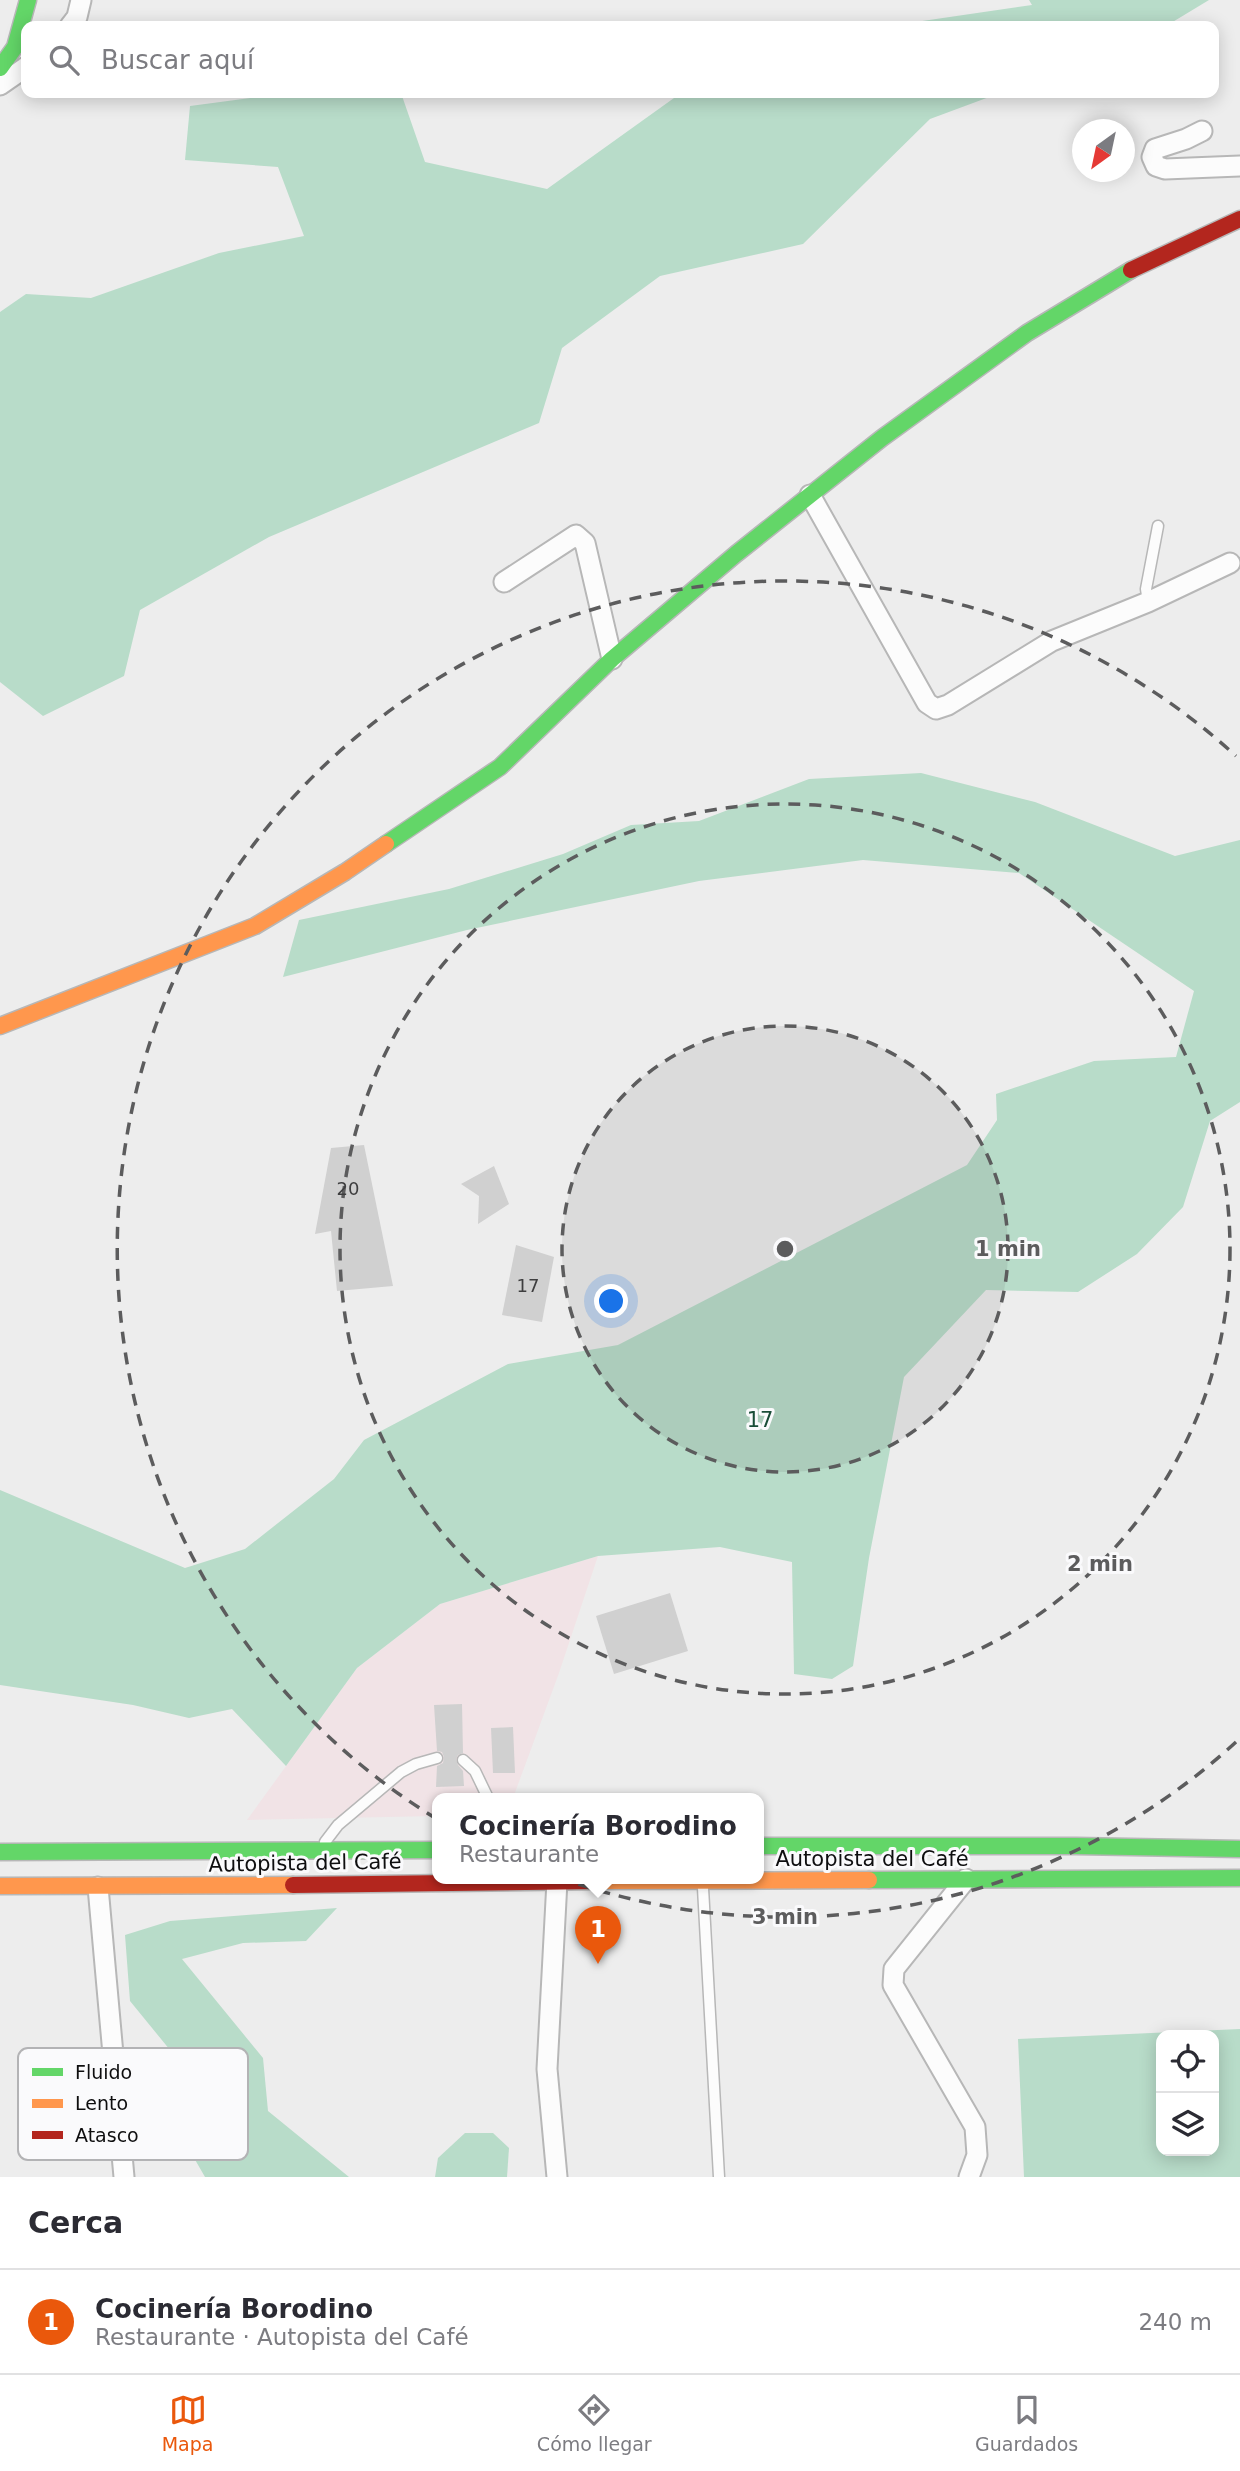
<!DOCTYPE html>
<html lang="es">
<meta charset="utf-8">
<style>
body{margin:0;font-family:"DejaVu Sans",sans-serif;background:#f2f2f3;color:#2b2b33}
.controls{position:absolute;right:21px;bottom:21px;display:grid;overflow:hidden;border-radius:14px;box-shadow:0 4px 18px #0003}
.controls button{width:63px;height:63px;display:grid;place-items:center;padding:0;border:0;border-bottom:2px solid #e1e1e2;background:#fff;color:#2b2b33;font:35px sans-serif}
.compass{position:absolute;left:1072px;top:119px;width:63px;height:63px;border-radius:50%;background:#fff;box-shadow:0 4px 18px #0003;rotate:213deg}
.you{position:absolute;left:612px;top:1302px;width:24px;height:24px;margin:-18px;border:5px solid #fff;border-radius:50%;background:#1a73e8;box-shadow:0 0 0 10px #1a73e833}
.badge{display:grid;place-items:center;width:46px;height:46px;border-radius:50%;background:#ea580c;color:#fff;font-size:23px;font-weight:700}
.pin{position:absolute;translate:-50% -58px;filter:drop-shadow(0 2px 4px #0008)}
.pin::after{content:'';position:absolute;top:37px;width:24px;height:21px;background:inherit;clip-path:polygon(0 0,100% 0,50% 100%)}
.popup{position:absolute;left:432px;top:1793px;width:332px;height:91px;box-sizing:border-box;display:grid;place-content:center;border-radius:14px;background:#fff;filter:drop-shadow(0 2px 5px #0005);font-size:23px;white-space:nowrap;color:#7c7c81}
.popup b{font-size:26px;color:#2b2b33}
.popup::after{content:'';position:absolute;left:50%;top:100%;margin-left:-14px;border:14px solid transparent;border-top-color:#fff}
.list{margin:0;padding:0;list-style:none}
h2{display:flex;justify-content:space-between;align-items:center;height:91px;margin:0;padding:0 28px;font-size:30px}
h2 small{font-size:23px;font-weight:400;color:#7c7c81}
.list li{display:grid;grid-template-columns:46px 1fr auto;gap:21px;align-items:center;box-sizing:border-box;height:105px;padding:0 28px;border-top:2px solid #e1e1e2}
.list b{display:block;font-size:26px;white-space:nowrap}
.list p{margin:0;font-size:23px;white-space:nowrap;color:#7c7c81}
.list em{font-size:23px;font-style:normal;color:#7c7c81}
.icon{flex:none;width:38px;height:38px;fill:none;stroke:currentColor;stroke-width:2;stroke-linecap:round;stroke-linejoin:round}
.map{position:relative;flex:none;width:1240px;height:2177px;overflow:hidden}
.search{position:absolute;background:#fff;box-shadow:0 4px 18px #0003;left:21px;right:21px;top:21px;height:77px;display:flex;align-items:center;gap:18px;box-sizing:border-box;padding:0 24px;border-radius:14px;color:#7c7c81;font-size:26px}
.sheet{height:196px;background:#fff}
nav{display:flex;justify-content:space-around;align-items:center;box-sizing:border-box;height:98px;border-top:2px solid #e1e1e2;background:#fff;font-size:19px;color:#7c7c81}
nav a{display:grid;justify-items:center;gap:4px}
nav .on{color:#ea580c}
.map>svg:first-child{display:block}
.commercial{fill:#f1e3e6}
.forest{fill:#b8dcc9;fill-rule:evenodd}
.building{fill:#d0d0d0}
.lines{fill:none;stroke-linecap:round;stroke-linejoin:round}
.lane-casing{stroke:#b7b7b7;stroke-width:13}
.street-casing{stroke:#b7b7b7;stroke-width:23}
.fast-casing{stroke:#b7b7b7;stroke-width:19}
.slow-casing{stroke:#b7b7b7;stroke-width:19}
.jam-casing{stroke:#b7b7b7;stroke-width:19}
.lane{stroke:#fcfcfc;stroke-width:10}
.street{stroke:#fcfcfc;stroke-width:19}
.fast{stroke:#63d668;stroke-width:16}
.slow{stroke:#ff974d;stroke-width:16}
.jam{stroke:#b3261e;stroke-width:16}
.ring{fill:none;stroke:#5c5c5d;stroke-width:3.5;stroke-dasharray:12 9}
.labels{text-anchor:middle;stroke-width:6;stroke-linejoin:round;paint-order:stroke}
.number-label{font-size:18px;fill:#3e3e3f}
.park-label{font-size:21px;fill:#194d37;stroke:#fafafc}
.street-label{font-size:21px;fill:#0e0e0f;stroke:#fafafc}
.key{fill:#fafafc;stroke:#b3b3b5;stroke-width:2}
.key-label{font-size:19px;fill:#0e0e0f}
.centre{fill:#5c5c5d;stroke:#fafafc;stroke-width:3.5}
.ring-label{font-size:21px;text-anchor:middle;font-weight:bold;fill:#5c5c5d;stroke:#fafafc;stroke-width:6;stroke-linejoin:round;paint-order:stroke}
</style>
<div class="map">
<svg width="1240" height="2177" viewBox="0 0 1240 2177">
<rect width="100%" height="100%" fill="#ededed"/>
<path class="commercial" d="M598,1556L559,1673L513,1798H437V1816L247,1820L357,1668L440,1604Z"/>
<g class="forest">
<path d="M1029,0H1209L1166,26H828L895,25L1032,5Z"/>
<path d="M257,93H401L425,162L547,189L681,93H1000L930,119L803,244L660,276L562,348L539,423L269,537L140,610L124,676L43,716L0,682V312L26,294L91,298L219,253L304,236L278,167L185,160L190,106L257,97Z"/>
<path d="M921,773L1035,802L1175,856L1240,840V1102L1210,1121L1183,1207L1137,1254L1078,1292L986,1290L904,1377L869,1558L853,1666L832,1679L794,1674L792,1562L720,1547L598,1556L440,1604L357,1668L286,1766L232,1709L189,1718L133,1705L0,1685V1490L185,1568L245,1549L334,1479L364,1440L508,1364L618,1345L967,1165L997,1120L996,1094L1094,1061L1176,1057L1194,991L1019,873L863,860L699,881L467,930L283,977L299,920L449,889L563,854L631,825L699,821L809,779Z"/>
<path d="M337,1908L306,1941L243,1943L182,1959L263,2058L268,2111L349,2177H205L186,2144L179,2061L130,2001L125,1935L170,1921Z"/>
<path d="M1240,2029V2177H1024L1018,2039ZM1214,2035V2151H1161V2035Z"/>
<path d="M465,2133H493L509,2148L507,2177H435L438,2158Z"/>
</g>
<g class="building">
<path d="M364,1145L393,1286L337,1291L331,1231L315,1234L331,1148Z"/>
<path d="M494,1166L509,1204L478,1224L479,1196L461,1184Z"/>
<path d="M516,1245L554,1257L542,1322L502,1315Z"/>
<path d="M670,1593L688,1651L614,1674L596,1616Z"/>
<path d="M462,1704L463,1753L458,1755L456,1759L458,1765L463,1771L464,1786L436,1787L437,1766L443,1763L444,1757L442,1752L437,1751L434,1705Z"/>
<path d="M513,1727L515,1773H493L491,1728Z"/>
</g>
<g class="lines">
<defs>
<g id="lane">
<path d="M1148,602L1146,589L1158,526"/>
<path d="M463,1760L475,1771L488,1798"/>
<path d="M325,1842L338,1825L401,1772L416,1764L437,1758"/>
<path d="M703,1888L719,2177"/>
</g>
<g id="street">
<path d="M70,26L77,17L81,0"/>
<path d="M0,85L26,67"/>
<path d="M1202,131L1186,139L1155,149L1152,157L1156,166L1165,169L1240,166"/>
<path d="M810,495L927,703L936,709L948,705L1052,641L1148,602L1230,563"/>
<path d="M504,582L576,535L585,543L612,659"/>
<path d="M966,1879L894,1969L893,1985L975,2127L977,2155L969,2177"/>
<path d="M557,1881L547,2069L557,2177"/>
<path d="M98,1887L124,2177"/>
</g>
<g id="fast">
<path d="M0,68L15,47L28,0"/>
<path d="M386,844L500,767L612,659L736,554L882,438L1027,333L1131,270"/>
<path d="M759,1846H1076L1240,1849"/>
<path d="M0,1852L437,1850"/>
<path d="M869,1880L1240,1878"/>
</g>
<g id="slow">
<path d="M0,1026L255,926L345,872L386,844"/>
<path d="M595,1881L869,1880"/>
<path d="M0,1886L293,1885"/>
</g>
<g id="jam">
<path d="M1131,270L1240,219"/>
<path d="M293,1885L595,1881"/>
</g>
</defs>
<use href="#lane" class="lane-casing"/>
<use href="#street" class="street-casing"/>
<use href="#fast" class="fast-casing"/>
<use href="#slow" class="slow-casing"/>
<use href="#jam" class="jam-casing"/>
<use href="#lane" class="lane"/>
<use href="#street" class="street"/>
<use href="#fast" class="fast"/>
<use href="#slow" class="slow"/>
<use href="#jam" class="jam"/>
</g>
<circle cx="785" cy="1249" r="223" fill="#5c5c5d" fill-opacity=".12"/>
<g class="ring">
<circle cx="785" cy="1249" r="223"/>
<circle cx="785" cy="1249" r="445"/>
<path d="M1236 1742A668 668 0 1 1 1236 756"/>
</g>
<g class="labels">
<g class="number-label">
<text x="348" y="1195">20</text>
<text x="528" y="1292">17</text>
</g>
<g class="park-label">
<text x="760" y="1427">17</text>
</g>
<g class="street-label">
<text x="872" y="1866">Autopista del Café</text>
<text transform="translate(305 1863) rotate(-1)" y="7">Autopista del Café</text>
</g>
</g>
<rect x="18" y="2048" width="230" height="112" rx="10" class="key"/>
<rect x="32" y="2068" width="31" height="8" fill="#63d668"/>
<rect x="32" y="2099" width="31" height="9" fill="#ff974d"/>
<rect x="32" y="2131" width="31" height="8" fill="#b3261e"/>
<g class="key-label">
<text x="75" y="2079">Fluido</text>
<text x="75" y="2110">Lento</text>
<text x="75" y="2142">Atasco</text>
</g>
<circle cx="785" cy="1249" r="10" class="centre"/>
<g class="ring-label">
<text x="1008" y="1256">1 min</text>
<text x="1100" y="1571">2 min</text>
<text x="785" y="1924">3 min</text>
</g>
</svg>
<div class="controls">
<button><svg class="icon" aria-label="locate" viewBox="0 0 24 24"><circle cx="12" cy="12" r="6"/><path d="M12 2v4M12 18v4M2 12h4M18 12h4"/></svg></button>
<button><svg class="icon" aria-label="layers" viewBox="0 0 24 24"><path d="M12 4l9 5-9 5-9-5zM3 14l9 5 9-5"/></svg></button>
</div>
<svg class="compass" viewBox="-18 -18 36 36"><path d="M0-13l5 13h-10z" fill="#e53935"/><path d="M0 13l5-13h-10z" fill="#7c7c81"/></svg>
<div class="you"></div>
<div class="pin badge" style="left:598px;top:1964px">1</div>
<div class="popup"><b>Cocinería Borodino</b>Restaurante</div>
<div class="search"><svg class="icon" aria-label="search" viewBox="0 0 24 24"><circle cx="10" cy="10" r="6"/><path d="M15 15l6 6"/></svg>Buscar aquí</div>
</div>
<section class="sheet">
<h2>Cerca<small></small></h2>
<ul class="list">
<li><span class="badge">1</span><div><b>Cocinería Borodino</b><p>Restaurante · Autopista del Café</p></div><em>240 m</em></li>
</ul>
</section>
<nav>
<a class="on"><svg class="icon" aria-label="map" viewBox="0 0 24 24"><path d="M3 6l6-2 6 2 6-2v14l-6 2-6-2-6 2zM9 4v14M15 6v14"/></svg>Mapa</a>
<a><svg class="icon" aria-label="directions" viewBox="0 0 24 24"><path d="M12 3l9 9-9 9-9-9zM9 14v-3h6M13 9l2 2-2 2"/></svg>Cómo llegar</a>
<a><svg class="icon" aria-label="saved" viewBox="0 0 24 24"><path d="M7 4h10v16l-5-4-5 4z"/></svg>Guardados</a>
</nav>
